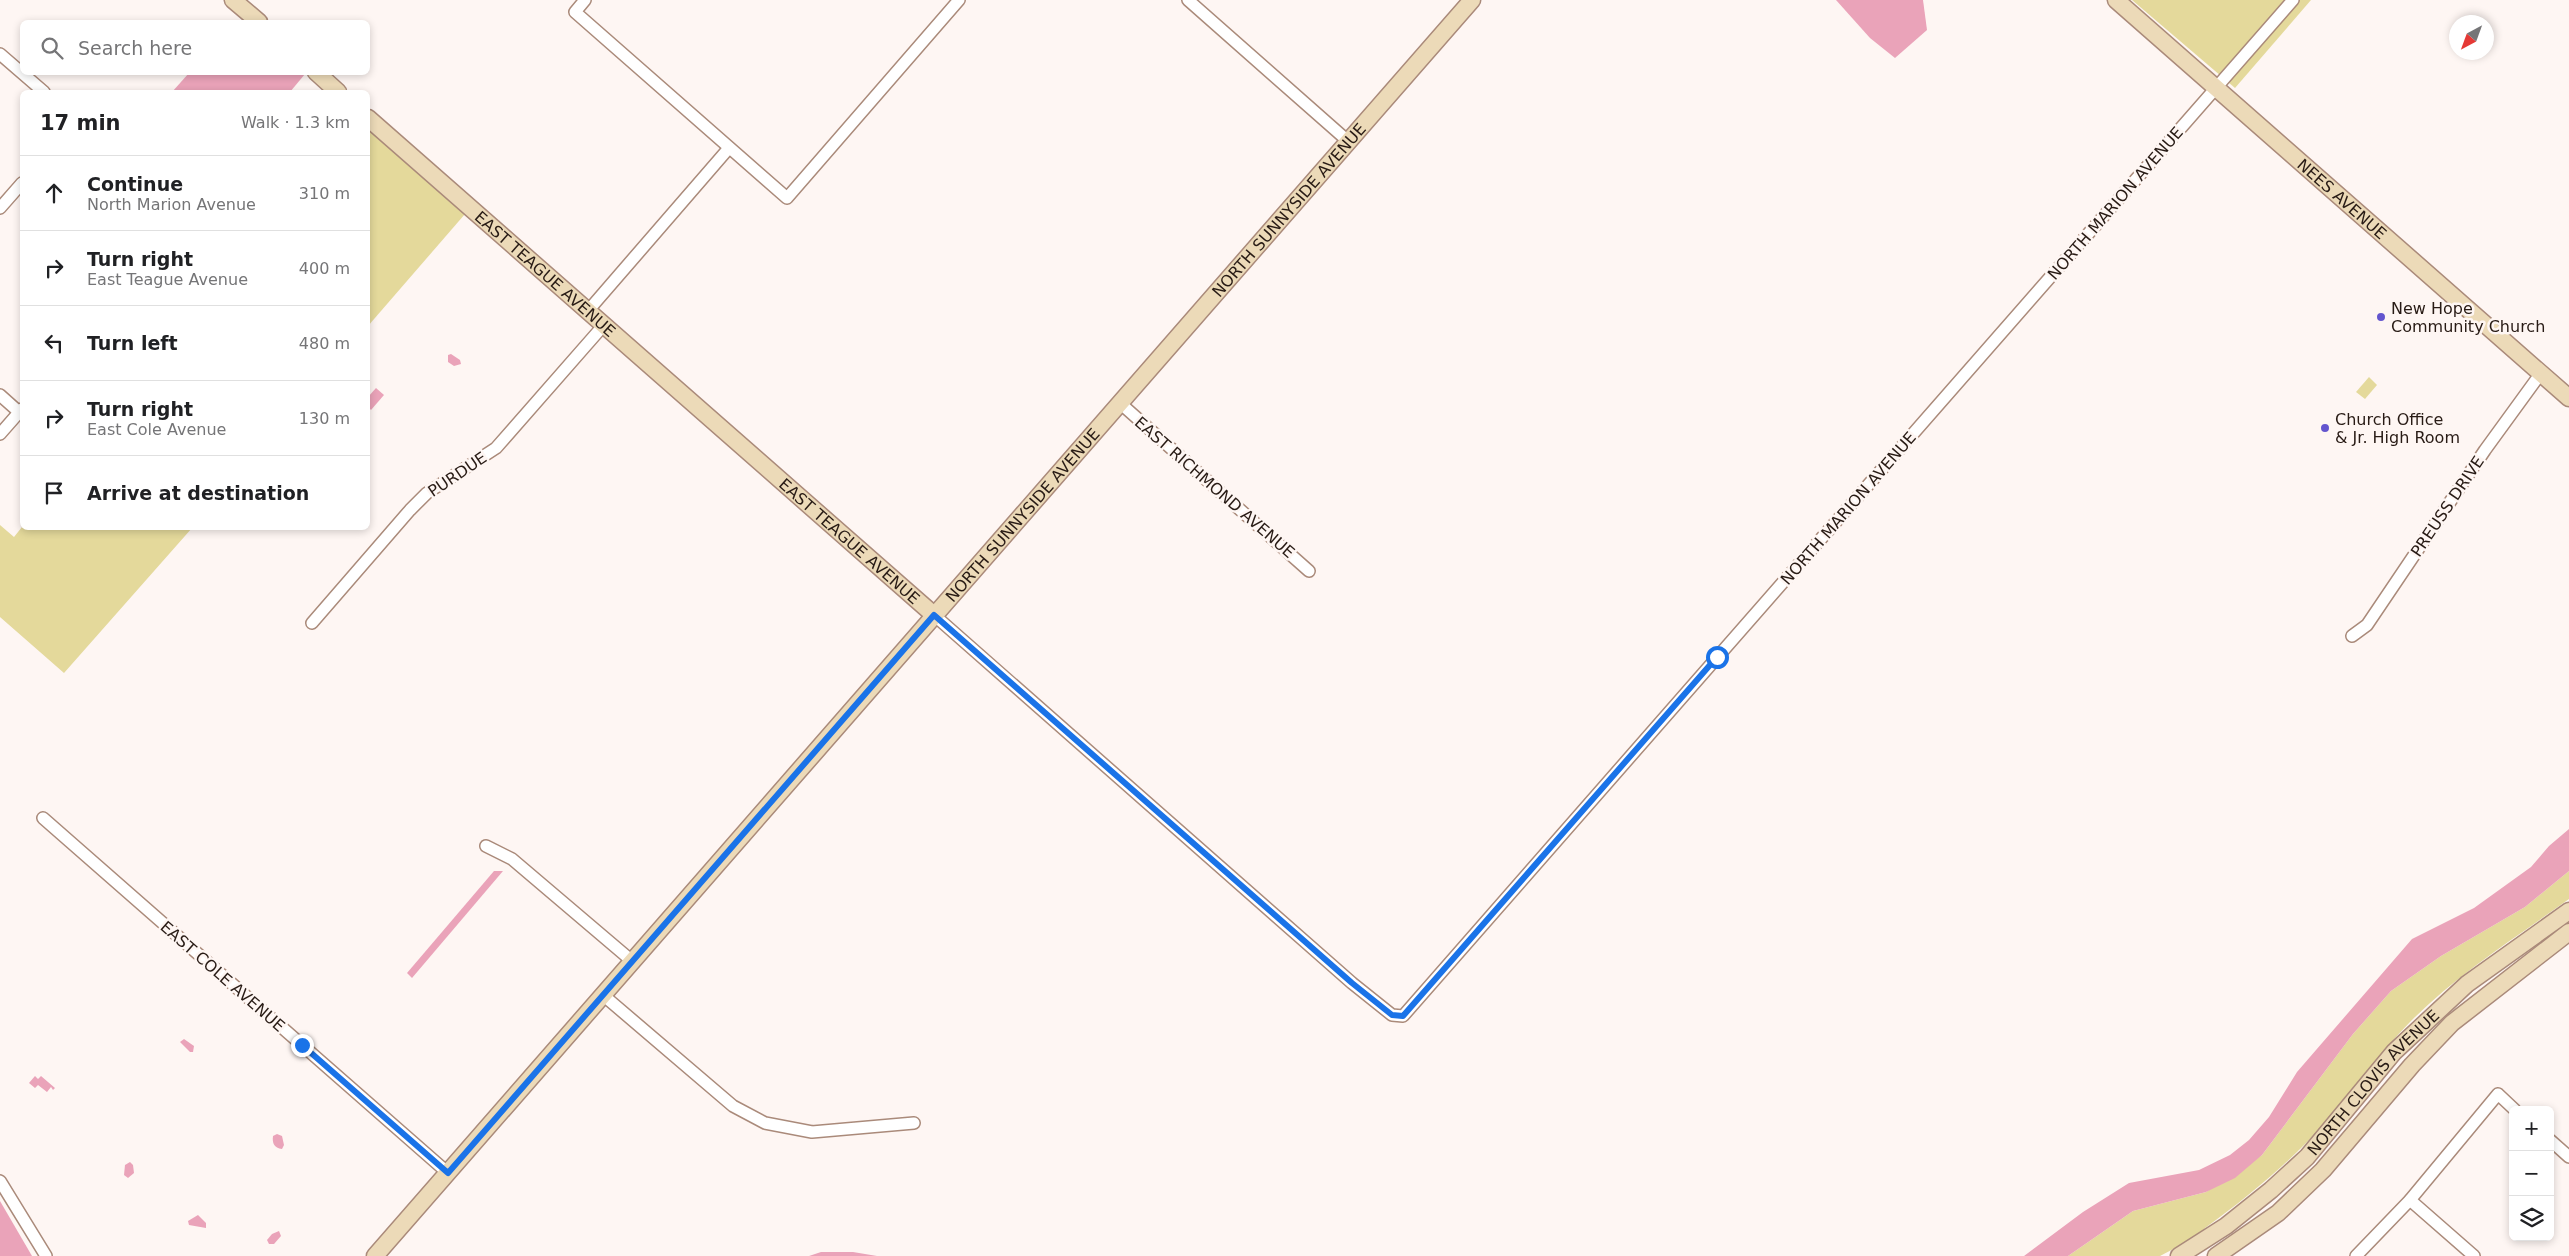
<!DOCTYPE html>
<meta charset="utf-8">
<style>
body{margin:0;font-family:"DejaVu Sans",sans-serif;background:#f6f6f6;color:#202124}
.controls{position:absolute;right:15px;bottom:15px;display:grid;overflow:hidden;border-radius:8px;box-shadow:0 2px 8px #0003}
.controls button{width:45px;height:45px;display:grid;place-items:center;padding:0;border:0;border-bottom:1px solid #e0e0e0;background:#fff;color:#202124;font:25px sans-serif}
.compass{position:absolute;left:2449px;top:15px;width:45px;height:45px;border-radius:50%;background:#fff;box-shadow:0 2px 8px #0003;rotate:221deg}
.stop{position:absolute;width:15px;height:15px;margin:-11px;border:4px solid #1a73e8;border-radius:50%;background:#fff}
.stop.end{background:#1a73e8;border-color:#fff;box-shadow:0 1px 5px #0008}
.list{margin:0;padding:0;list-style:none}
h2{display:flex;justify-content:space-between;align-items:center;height:65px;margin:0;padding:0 20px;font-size:21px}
h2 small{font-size:16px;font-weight:400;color:#757577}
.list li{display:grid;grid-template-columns:32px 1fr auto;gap:15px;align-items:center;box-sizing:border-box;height:75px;padding:0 20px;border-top:1px solid #e0e0e0}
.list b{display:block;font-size:19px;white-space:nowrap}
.list p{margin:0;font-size:16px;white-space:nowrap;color:#757577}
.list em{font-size:16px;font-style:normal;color:#757577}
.icon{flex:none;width:28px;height:28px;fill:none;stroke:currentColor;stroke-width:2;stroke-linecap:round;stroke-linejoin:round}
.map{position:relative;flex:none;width:2569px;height:1256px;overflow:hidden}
.search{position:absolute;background:#fff;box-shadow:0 2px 8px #0003;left:20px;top:20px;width:350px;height:55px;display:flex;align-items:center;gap:12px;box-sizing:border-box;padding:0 18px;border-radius:8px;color:#757577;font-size:19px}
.panel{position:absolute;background:#fff;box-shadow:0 2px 8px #0003;left:20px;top:90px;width:350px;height:440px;border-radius:8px}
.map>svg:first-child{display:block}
.green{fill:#e4d99b}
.water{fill:#eaa3b9}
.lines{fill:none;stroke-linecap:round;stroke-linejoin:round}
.street-casing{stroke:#aa8a7a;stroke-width:14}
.secondary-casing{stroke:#aa8a7a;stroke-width:19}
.street{stroke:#fff;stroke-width:11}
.secondary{stroke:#ecdab8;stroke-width:16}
.route{stroke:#1a73e8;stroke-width:6}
.poi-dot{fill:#6355ce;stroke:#fef6f3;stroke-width:2}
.labels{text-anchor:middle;stroke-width:5;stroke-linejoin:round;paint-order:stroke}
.street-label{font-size:16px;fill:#281b15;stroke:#fef6f3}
.poi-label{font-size:16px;fill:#281b15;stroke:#fef6f3;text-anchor:start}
</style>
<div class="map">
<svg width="2569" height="1256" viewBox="0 0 2569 1256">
<rect width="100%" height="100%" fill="#fef6f3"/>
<g class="green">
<path d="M2132,0H2311L2235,88Z"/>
<path d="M368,129L465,214L368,326Z"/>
<path d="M2369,377L2377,385L2365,399L2356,392Z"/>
<path d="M0,525L14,537L22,527L192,528L64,673L0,617Z"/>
<path d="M2569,871V899C2515,938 2457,974 2410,1022C2380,1052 2358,1087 2330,1118C2292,1160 2251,1195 2205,1228L2200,1235L2160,1256H2068L2133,1211L2206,1192L2262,1155L2353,1034L2391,991L2441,956L2525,907Z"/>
</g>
<g class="water">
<path d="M1836,0H1923L1927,30L1895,58L1870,38Z"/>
<path d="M303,72L305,74L290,92H172L189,73Z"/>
<path d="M451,354L460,360L461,364L454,366L448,362V355Z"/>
<path d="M376,388L384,395L371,410L368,407V397Z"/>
<path d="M2569,829V871L2525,907L2441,956L2391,991L2353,1034L2262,1155L2235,1178L2206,1192L2133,1211L2068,1256H2024L2083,1212L2129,1183L2199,1170L2230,1155L2249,1140L2269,1117L2297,1072L2412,939L2474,908L2531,867L2549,846Z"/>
<path d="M494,871H503L412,978L407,973Z"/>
<path d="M184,1039L194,1046L193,1052H190L180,1042Z"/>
<path d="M35,1076L38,1079L41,1076L55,1088L53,1090L51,1087L47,1092L38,1085L35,1088L29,1083Z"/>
<path d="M277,1134L282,1136L284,1145L282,1149C274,1148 272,1143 273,1136Z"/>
<path d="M130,1162L133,1165L134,1173L128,1178L124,1175L125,1165Z"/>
<path d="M0,1201L32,1256H0Z"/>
<path d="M198,1215L206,1223V1228L189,1225L188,1221Z"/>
<path d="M279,1231L281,1236L274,1244H269L267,1240L272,1234Z"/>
<path d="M821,1252H853L877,1256H809Z"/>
</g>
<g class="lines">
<defs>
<g id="street">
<path d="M585,0L575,12L787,198L959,0"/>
<path d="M1188,0L1349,142"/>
<path d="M0,54L44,92"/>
<path d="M0,208L22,183"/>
<path d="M587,312L729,148"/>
<path d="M0,395L19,412"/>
<path d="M1120,403L1309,571"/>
<path d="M0,434L22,409"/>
<path d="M934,615L1352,983L1392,1015L1403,1016L2293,0"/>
<path d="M312,623L410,510L427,493L496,448L603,326"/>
<path d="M2352,636L2367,625L2485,450L2541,373"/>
<path d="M43,818L448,1173"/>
<path d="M486,846L512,859L632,961"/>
<path d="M603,995L733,1106L765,1123L812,1132L914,1123"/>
<path d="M2550,1140L2569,1157"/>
<path d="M0,1181L46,1256"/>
<path d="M2410,1200L2474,1256"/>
<path d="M2356,1256L2410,1200L2498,1094L2515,1110"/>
</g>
<g id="secondary">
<path d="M233,0L259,22"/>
<path id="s1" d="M2116,0L2569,398"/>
<path d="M316,72L338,92"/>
<path id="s2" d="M368,118L934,615"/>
<path id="s3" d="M375,1256L1472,0"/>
<path id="s4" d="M2179,1256L2226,1226L2271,1190L2307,1157L2394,1052L2467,984L2569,911"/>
<path d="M2216,1256L2278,1213L2323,1170L2412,1065L2452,1023L2569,932"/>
</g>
</defs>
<use href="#street" class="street-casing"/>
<use href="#secondary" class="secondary-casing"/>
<use href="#street" class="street"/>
<use href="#secondary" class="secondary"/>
</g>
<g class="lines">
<path class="route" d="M302,1045L448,1173L934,615L1352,983L1392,1015L1403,1016L1717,657"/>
</g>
<g class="poi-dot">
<circle cx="2381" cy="317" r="5"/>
<circle cx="2325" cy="428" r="5"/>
</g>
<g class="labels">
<g class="street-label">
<text dy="6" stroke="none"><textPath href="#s1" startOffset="301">NEES AVENUE</textPath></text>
<text transform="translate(2115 203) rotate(-49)" y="6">NORTH MARION AVENUE</text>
<text dy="6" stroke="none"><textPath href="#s3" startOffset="1389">NORTH SUNNYSIDE AVENUE</textPath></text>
<text dy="6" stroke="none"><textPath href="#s2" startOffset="236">EAST TEAGUE AVENUE</textPath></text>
<text transform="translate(457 474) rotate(-34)" y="6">PURDUE</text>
<text transform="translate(1215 487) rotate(41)" y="6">EAST RICHMOND AVENUE</text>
<text transform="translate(2447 506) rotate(-56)" y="6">PREUSS DRIVE</text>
<text transform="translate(1848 508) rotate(-49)" y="6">NORTH MARION AVENUE</text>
<text dy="6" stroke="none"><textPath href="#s3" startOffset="984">NORTH SUNNYSIDE AVENUE</textPath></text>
<text dy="6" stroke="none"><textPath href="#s2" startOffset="641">EAST TEAGUE AVENUE</textPath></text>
<text transform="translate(223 976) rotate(41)" y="6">EAST COLE AVENUE</text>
<text dy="6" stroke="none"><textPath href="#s4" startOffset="262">NORTH CLOVIS AVENUE</textPath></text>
</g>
<g class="poi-label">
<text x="2391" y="314">New Hope<tspan x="2391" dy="18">Community Church</tspan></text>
<text x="2335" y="425">Church Office<tspan x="2335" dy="18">&amp; Jr. High Room</tspan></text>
</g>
</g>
</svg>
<div class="controls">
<button>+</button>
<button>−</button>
<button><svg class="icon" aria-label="layers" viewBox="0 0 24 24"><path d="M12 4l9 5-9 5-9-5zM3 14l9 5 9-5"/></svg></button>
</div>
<svg class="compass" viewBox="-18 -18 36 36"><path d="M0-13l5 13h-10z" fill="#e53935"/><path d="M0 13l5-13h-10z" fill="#757577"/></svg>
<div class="stop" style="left:1717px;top:657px"></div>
<div class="stop end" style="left:302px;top:1045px"></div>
<div class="search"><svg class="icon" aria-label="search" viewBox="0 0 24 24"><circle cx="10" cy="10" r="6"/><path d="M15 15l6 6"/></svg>Search here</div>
<section class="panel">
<h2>17 min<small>Walk · 1.3 km</small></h2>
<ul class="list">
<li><svg class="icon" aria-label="ahead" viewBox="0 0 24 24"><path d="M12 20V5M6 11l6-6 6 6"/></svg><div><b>Continue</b><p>North Marion Avenue</p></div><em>310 m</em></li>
<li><svg class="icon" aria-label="right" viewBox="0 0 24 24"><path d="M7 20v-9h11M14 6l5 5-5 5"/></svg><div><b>Turn right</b><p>East Teague Avenue</p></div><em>400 m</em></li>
<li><svg class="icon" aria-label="left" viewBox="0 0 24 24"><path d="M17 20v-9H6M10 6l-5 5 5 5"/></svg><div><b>Turn left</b></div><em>480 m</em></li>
<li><svg class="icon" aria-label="right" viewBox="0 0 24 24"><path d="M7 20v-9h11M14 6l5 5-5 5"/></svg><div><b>Turn right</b><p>East Cole Avenue</p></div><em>130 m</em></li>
<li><svg class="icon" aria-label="arrive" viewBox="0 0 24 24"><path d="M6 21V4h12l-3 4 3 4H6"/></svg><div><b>Arrive at destination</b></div></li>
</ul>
</section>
</div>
